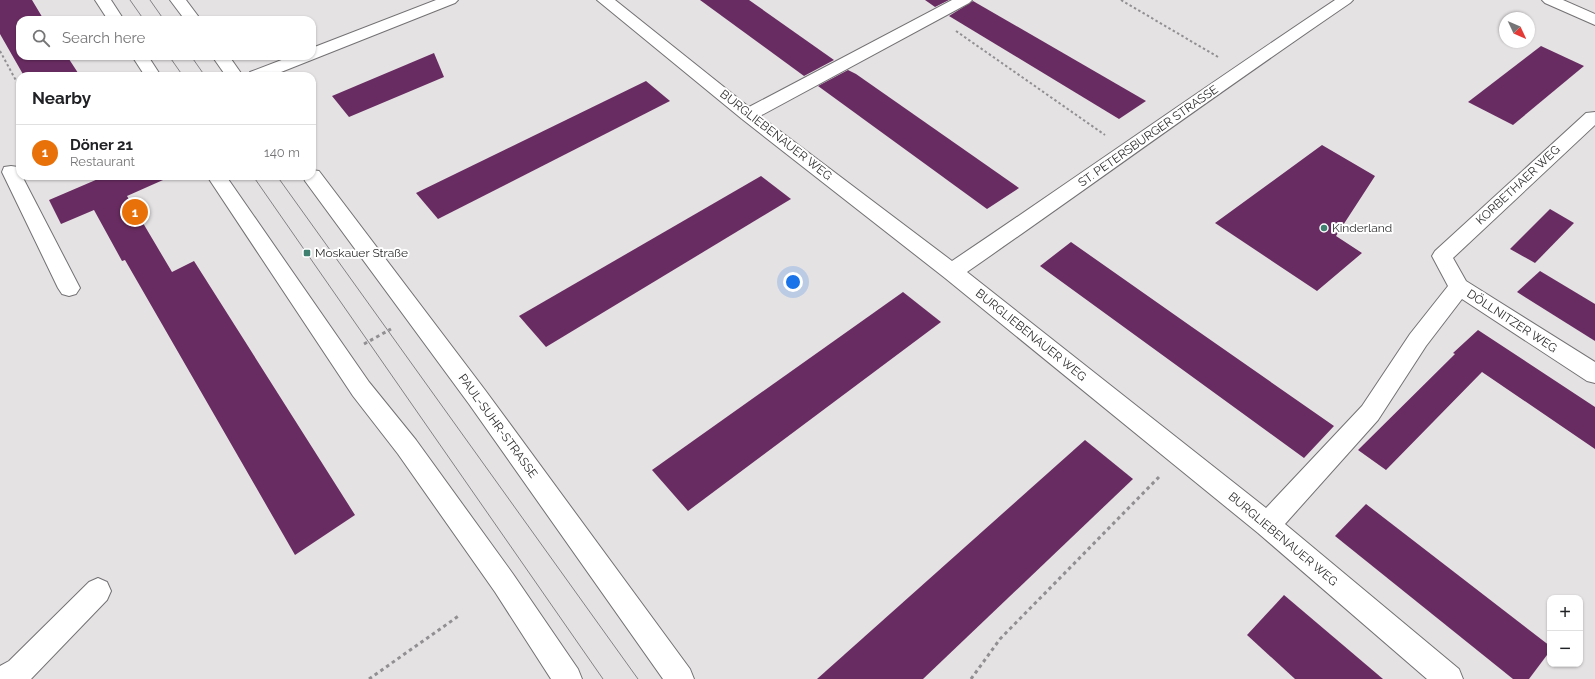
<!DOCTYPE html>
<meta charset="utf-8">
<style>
body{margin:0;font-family:Raleway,sans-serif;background:#f6f6f6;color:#202124}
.controls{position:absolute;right:12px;bottom:12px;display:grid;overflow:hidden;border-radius:8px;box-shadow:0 1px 3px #0004}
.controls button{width:36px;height:36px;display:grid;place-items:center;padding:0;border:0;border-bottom:1px solid #e0e0e0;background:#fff;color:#202124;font:20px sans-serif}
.compass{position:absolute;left:1499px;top:12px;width:36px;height:36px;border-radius:50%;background:#fff;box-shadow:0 1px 3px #0004;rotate:134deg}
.you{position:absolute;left:793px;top:282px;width:14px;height:14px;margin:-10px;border:3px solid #fff;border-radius:50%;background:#1a73e8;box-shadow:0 0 0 6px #1a73e833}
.badge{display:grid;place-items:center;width:26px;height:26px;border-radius:50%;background:#3f8070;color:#fff;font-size:13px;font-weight:700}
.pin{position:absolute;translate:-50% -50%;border:2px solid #fff;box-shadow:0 1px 4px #0006}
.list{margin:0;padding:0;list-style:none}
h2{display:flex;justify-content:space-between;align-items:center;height:52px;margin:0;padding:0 16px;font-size:17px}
h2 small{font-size:13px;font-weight:400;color:#757577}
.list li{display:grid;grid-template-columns:26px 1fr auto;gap:12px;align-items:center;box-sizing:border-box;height:56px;padding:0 16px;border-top:1px solid #e0e0e0}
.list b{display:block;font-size:15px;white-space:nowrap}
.list p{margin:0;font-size:13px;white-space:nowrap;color:#757577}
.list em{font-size:13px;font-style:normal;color:#757577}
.icon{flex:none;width:22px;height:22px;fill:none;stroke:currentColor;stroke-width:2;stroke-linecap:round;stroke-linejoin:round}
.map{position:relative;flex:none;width:1595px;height:679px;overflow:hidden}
.search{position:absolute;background:#fff;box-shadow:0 1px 3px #0004;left:16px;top:16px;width:300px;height:44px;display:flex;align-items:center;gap:10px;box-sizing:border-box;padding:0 14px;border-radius:12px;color:#757577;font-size:15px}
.panel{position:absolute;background:#fff;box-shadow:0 1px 3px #0004;left:16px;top:72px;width:300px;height:108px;border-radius:12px}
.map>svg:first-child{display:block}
.building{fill:#692c62}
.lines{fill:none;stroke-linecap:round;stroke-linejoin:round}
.minor-casing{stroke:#737173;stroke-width:2}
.path-far1{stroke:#918f91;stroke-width:2;stroke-dasharray:2.5 2.5;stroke-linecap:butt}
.path{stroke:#918f91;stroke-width:3;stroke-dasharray:3.5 3.5;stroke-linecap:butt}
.minor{fill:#fff;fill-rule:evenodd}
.tram{stroke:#848284;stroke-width:1}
.poi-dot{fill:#3f8070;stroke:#fff;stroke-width:1.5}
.labels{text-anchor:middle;stroke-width:4;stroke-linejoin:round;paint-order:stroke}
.street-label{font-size:12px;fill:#302f30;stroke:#fff}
.poi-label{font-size:12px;fill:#302f30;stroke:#fff;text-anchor:start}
</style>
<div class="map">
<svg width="1595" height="679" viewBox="0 0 1595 679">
<rect width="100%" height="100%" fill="#e5e2e4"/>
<g class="building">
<path d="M0,0H32L44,20H20V56H67L80,76H24L0,34Z"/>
<path d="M700,0H749L834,60L804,76Z"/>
<path d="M925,0H949L935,7Z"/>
<path d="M973,1L1146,101L1119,119L949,16Z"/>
<path d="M1541,46L1584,66L1513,125L1468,102Z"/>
<path d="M434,53L444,77L349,117L332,96Z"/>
<path d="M848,70L856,74L1019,188L987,209L818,86Z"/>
<path d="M646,81L670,101L438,219L416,193Z"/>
<path d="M1322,145L1375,176L1336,236L1362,253L1317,291L1215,223Z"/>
<path d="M105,176H172L127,196L172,272L194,261L355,515L295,555L125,260L122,261L94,210L61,224L49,200Z"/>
<path d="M761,176L791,199L546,347L519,316Z"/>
<path d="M1550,209L1574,223L1535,263L1510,249Z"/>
<path d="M1071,242L1192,327L1334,426L1304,458L1040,266Z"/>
<path d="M1540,271L1595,304V341L1517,292Z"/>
<path d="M903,292L941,322L688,511L652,470Z"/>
<path d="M1478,330L1595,407V449L1482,372L1386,470L1358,450L1455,354L1453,353Z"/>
<path d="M1085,440L1133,479L923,679H817Z"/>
<path d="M1366,504L1550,646V651L1529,679H1513L1335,536Z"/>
<path d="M1284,595L1383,679H1295L1247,635Z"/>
</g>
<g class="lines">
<defs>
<g id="minor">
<path d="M95,0H111L124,20H108Z"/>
<path d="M170,0H186L201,20H185Z"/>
<path d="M436,0H458L455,3L271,76H248L250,72L292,56H312V48Z"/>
<path d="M597,0H615L749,107L952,0H972L969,3L760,116L952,261C1080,175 1206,86 1335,0H1353L1350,3C1221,91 1095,183 967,272L1266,508L1362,406L1410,334L1448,286L1432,256L1435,251L1586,113L1595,112V125L1453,258L1466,281L1595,362V383L1587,381L1462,299L1426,346L1378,420L1285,524L1459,669L1463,679H1427L1258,533L1172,463L945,278L742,119Z"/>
<path d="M1542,0H1563L1595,14V25L1545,3Z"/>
<path d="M132,56H148L161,76H145Z"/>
<path d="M212,56H229L243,76H226Z"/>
<path d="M11,166L18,167L20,171V176H22L80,288L76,294L69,296L62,294L58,288L2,172L4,167Z"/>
<path d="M312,170L319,171L485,390L690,669L694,679H663L469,404L305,181L303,176H312Z"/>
<path d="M207,176H226L369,382L416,440L513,574L578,669L582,679H551L495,592L398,454L353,396Z"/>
<path d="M98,578L107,582L111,591L107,600L31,679H0V666L9,661L89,582Z"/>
</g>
</defs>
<use href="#minor" class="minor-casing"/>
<g class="path-far1">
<path d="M1121,0L1218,57"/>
<path d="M956,31L1105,135"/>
<path d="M0,51L20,88"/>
</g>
<g class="path">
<path d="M364,344L391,329"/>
<path d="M369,679L460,615"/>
<path d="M971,679L1000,639L1159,477"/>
</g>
<use href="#minor" class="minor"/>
<g class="tram">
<path d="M130,0L144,20"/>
<path d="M150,0L164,20"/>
<path d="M169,56L183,76"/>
<path d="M191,56L205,76"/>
<path d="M253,176L603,679"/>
<path d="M277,176L638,679"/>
</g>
</g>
<g class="poi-dot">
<circle cx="1324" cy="228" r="4"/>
<rect x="303" y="249" width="8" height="8" rx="2"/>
</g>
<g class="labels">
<g class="street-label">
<text transform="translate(776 135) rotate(38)" y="4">BURGLIEBENAUER WEG</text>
<text transform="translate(1148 136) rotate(-35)" y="4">ST. PETERSBURGER STRASSE</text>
<text transform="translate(1518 185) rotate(-43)" y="4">KORBETHAER WEG</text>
<text transform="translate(1512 321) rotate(33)" y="4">DÖLLNITZER WEG</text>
<text transform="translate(1031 335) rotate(39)" y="4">BURGLIEBENAUER WEG</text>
<text transform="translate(498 426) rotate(54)" y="4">PAUL-SUHR-STRASSE</text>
<text transform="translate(1283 539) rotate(40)" y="4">BURGLIEBENAUER WEG</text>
</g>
<g class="poi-label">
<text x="1332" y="232">Kinderland</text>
<text x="315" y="257">Moskauer Straße</text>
</g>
</g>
</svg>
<div class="controls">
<button>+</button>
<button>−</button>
</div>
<svg class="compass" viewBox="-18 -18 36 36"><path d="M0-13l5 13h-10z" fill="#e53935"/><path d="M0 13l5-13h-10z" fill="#757577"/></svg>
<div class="you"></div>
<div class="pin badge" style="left:135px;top:212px;background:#e8710a">1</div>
<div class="search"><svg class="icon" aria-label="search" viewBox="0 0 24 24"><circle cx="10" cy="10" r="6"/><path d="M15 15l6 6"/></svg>Search here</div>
<section class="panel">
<h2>Nearby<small></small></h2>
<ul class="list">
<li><span class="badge" style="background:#e8710a">1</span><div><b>Döner 21</b><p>Restaurant</p></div><em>140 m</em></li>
</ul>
</section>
</div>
